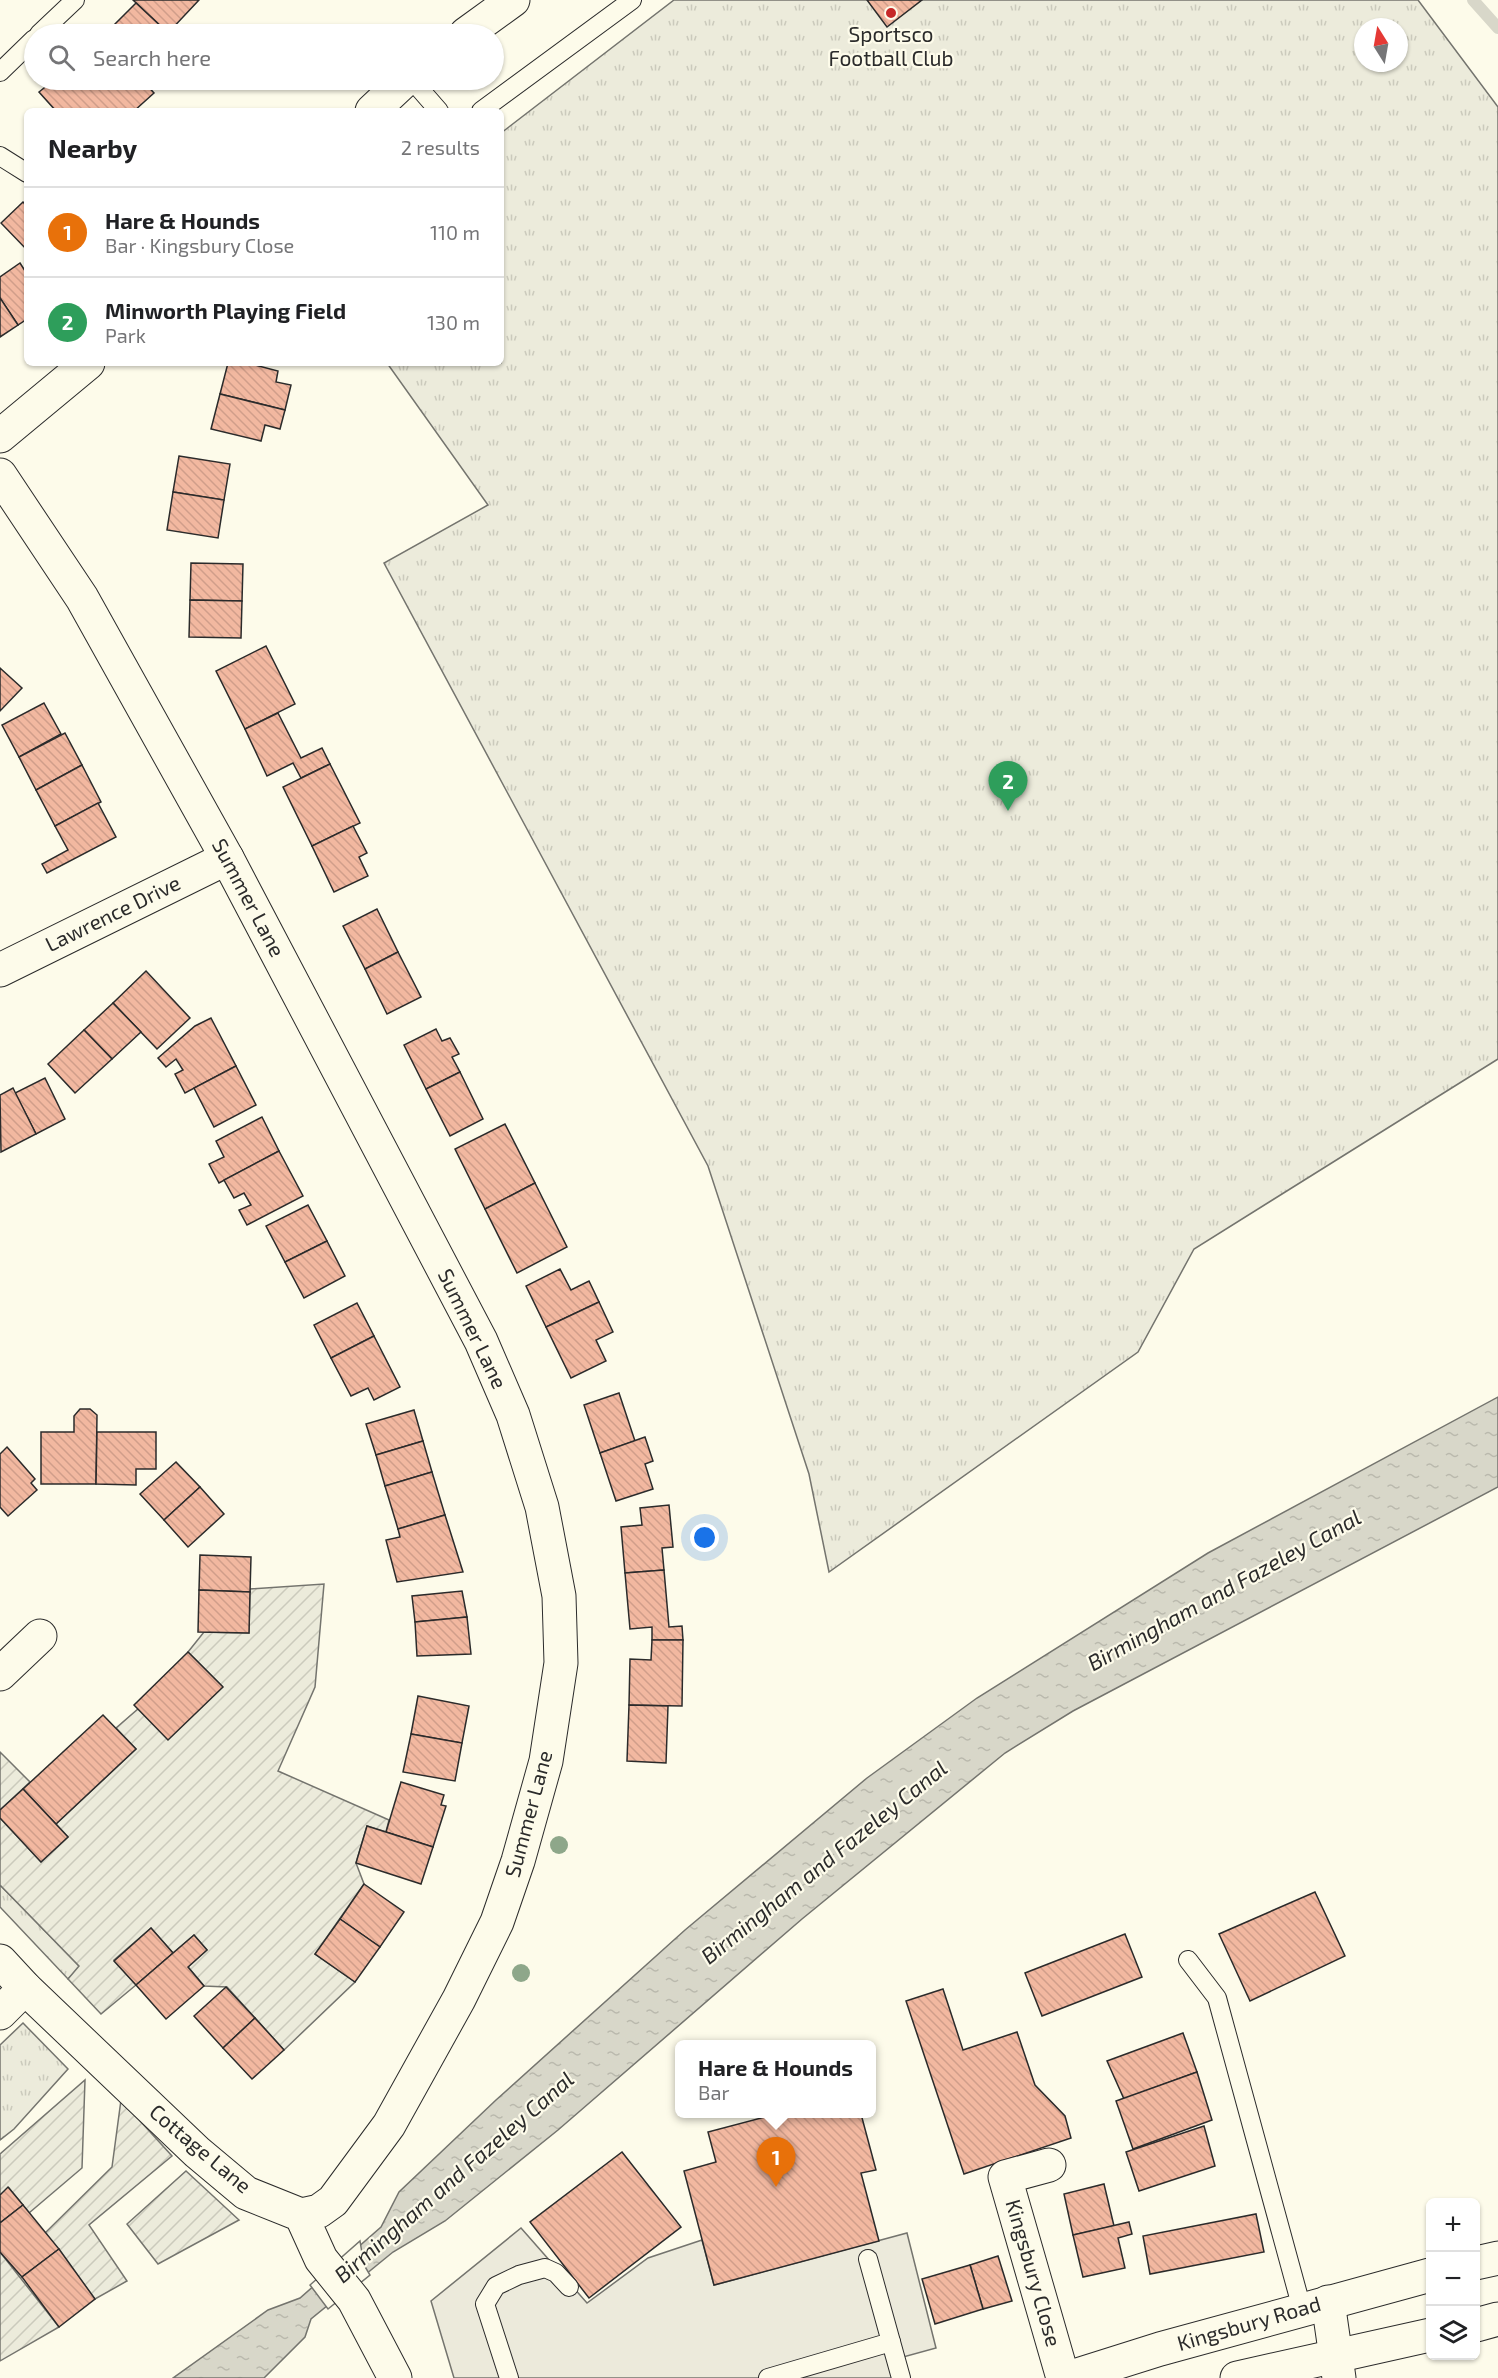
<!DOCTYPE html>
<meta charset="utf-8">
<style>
body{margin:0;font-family:"Exo 2",sans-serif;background:#f2f2f2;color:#202124}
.controls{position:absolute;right:18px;bottom:18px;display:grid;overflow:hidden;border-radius:9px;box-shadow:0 2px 4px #0004}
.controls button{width:54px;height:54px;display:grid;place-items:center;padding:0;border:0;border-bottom:2px solid #e0e0e0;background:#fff;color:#202124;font:30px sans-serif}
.compass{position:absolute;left:1354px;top:18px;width:54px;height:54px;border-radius:50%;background:#fff;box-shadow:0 2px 4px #0004;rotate:349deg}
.you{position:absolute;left:705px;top:1538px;width:21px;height:21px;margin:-15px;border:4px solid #fff;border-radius:50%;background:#1a73e8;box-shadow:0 0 0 9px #1a73e833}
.badge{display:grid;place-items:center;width:39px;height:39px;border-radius:50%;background:#7c3aed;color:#fff;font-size:20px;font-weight:700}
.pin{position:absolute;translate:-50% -50px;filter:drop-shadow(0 2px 3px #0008)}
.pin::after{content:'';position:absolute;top:32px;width:21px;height:18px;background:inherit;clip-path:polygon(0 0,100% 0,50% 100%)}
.popup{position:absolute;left:675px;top:2040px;width:201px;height:78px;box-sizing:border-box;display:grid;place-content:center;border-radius:9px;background:#fff;filter:drop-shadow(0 2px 4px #0005);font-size:20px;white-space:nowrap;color:#757577}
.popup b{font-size:22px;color:#202124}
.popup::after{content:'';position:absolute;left:50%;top:100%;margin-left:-12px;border:12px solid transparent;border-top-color:#fff}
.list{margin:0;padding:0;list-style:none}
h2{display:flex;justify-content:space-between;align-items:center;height:78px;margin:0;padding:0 24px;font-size:26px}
h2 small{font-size:20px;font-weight:400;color:#757577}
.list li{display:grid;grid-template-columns:39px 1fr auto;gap:18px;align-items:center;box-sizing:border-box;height:90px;padding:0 24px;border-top:2px solid #e0e0e0}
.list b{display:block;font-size:22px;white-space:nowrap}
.list p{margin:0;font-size:20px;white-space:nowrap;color:#757577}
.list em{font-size:20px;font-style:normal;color:#757577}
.icon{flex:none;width:33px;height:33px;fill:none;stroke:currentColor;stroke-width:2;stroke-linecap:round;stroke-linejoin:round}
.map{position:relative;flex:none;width:1498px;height:2378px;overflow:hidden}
.search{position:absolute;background:#fff;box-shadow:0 2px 4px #0004;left:24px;top:24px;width:480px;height:66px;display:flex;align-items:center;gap:15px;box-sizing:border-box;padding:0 21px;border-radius:33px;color:#757577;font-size:22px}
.panel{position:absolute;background:#fff;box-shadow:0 2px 4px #0004;left:24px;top:108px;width:480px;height:258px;border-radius:9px}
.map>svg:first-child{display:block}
.grass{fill:url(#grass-tufts);stroke:#74746e;stroke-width:1.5;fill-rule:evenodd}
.garden{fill:url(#garden-furrows);stroke:#74746e;stroke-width:1.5}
.parking{fill:#eceadb;stroke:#74746e;stroke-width:1.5}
.water{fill:url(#water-ripples);stroke:#74746e;stroke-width:1.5}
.pier{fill:#fdfbea;stroke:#74746e;stroke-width:1.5}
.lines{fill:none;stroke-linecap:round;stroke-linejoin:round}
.stream{stroke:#d8d7c9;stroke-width:12}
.building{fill:url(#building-back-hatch);stroke:#2b2b2b;stroke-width:1.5}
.lane-casing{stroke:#2b2b2b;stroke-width:20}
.street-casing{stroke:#2b2b2b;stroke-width:35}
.secondary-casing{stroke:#2b2b2b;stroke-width:35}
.primary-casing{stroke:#2b2b2b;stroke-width:35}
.lane{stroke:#fdfbea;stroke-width:18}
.street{stroke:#fdfbea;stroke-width:33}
.secondary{stroke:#fdfbea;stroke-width:33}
.primary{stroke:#fdfbea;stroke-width:33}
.tree{fill:#8ea78a}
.poi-dot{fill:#c62828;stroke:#fdfbea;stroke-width:2}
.labels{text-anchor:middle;stroke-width:4.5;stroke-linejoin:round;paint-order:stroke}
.poi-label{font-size:21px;fill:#2b2b2b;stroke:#fdfbea}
.street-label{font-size:21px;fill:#2b2b2b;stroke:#fdfbea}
.water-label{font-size:22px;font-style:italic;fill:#2b2b2b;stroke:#fdfbea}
</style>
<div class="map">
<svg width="1498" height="2378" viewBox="0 0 1498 2378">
<defs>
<pattern id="grass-tufts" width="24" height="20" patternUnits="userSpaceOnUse" patternTransform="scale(1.5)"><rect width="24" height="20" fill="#ecebdb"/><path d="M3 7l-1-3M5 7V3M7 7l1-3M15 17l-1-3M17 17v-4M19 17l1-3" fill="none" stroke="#cbcabc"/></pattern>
<pattern id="garden-furrows" width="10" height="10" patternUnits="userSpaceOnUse" patternTransform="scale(1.5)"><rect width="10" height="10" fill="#ecebdb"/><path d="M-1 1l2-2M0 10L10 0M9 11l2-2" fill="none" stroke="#cbcabc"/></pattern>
<pattern id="water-ripples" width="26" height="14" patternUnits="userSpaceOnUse" patternTransform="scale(1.5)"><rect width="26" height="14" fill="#d8d7c9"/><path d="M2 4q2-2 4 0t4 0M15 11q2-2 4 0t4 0" fill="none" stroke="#bab9ad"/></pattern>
<pattern id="building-back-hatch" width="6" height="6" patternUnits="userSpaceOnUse" patternTransform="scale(1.5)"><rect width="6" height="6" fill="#f2b8a0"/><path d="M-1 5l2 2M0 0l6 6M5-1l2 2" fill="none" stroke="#d09e8a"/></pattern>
</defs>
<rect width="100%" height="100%" fill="#fdfbea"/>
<g class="grass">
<path d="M674,0H1418L1498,107V1059L1194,1249L1138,1352L829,1572L809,1474L708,1166L384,563L488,505L387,363H501V133ZM1363,27H1399V63H1363Z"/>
<path d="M0,1885L80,1967L68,1979L0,1907Z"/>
<path d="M23,2023L68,2069L14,2129L0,2140V2045Z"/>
</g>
<g class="garden">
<path d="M324,1584L315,1687L278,1771L389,1820L386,1832L367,1826L356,1863L364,1884L315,1954L355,1982L284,2050L227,1987L204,1986L188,1967L207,1950L194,1935L173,1953L151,1928L114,1960L136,1985L101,2014L68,1979L79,1966L0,1885V1818L41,1862L68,1837L56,1824L136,1749L116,1728L138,1709L222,1686L188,1652L204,1632L249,1633L250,1589Z"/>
<path d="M0,1752L30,1782L0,1810Z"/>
<path d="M85,2080L82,2168L29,2213L9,2188L0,2195V2154Z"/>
<path d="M121,2100L172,2156L89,2225L127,2281L95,2299L45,2233L112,2167Z"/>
<path d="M186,2171L239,2220L158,2264L127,2224Z"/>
<path d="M0,2252L59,2327L0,2361Z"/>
</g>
<path class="parking" d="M521,2228L587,2303L648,2258L702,2240L714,2285L907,2233L936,2348L903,2357L907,2378H454L431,2301Z"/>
<path class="water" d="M1498,1397V1487L1073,1711L1005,1753L802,1919L558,2130L445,2221L393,2252L311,2319L305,2337L264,2378H173L268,2310L300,2298L381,2227L399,2192L496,2100L685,1930L867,1778L977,1698L1208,1553Z"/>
<path class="pier" d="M360,2241L364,2265L370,2275L328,2309L310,2285Z"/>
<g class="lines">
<path class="stream" d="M1473,0L1498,28"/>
</g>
<g class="building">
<path d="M133,0H199L168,33Z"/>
<path d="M867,0H922L887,27Z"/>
<path d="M136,3L168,33L167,34H105Z"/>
<path d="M54,80H142L154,93L134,111H56L39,92Z"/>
<path d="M23,202L27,206V250L1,223Z"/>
<path d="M20,263L27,274V319L18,325L0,298V277Z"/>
<path d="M0,298L18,325L0,337Z"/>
<path d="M228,363H247L278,371L276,382L291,385L285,410L220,394Z"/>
<path d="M220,394L285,410L280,429L265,425L261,441L211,429Z"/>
<path d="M179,456L230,464L224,500L173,492Z"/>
<path d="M173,492L224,500L218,538L167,530Z"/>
<path d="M191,563L243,564L242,601L190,600Z"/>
<path d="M190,600L242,601L241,638L189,637Z"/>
<path d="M266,646L295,704L245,729L216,671Z"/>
<path d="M0,668L22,688L0,711Z"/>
<path d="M44,703L61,734L19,757L2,725Z"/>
<path d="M278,713L301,758L322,748L330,764L301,778L293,763L267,776L245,729Z"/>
<path d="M65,733L82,765L36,790L19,757Z"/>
<path d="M330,764L360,823L312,846L283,787Z"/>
<path d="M82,765L101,802L55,826L36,790Z"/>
<path d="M98,803L116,837L47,873L42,864L68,850L55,826Z"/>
<path d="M353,826L367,853L359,857L368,876L334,892L312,846Z"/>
<path d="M377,909L398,952L365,969L343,926Z"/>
<path d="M398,952L421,997L387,1014L365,969Z"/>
<path d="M146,971L190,1018L157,1049L113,1003Z"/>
<path d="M113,1003L141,1032L112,1059L84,1030Z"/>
<path d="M211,1018L236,1066L185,1093L175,1074L183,1070L176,1059L166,1067L158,1058L195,1026Z"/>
<path d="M436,1029L442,1041L450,1038L459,1054L452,1057L460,1072L426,1089L404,1045Z"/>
<path d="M84,1030L112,1059L75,1093L48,1064Z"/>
<path d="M236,1066L256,1105L214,1127L194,1088Z"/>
<path d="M460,1072L483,1119L450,1136L426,1089Z"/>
<path d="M45,1078L65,1119L36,1134L15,1093Z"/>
<path d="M13,1088L36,1134L1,1152L0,1095Z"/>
<path d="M262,1117L279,1151L219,1183L209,1164L224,1157L216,1141Z"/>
<path d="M505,1124L535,1183L485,1209L455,1149Z"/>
<path d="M279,1151L303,1196L247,1225L239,1210L251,1205L244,1193L234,1198L224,1180Z"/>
<path d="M535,1183L567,1247L517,1273L485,1209Z"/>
<path d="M308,1205L327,1241L285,1262L266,1226Z"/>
<path d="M327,1241L345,1276L304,1298L285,1262Z"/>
<path d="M560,1269L571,1290L589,1281L599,1302L546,1327L526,1286Z"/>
<path d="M599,1302L613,1332L596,1340L606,1361L571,1378L546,1327Z"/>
<path d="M357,1303L374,1336L331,1358L314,1325Z"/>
<path d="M374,1336L400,1387L374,1400L368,1388L351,1396L331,1358Z"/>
<path d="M619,1393L635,1441L600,1453L584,1405Z"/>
<path d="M80,1409H90L97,1415L96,1484H41V1432H74V1416Z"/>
<path d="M414,1410L423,1441L376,1455L366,1424Z"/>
<path d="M97,1432H156V1469H136V1485L96,1484Z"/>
<path d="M645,1437L653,1461L645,1464L653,1489L616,1501L600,1453Z"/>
<path d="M423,1441L432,1472L385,1486L376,1455Z"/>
<path d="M7,1447L35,1479L31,1483L37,1490L8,1516L0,1507V1454Z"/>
<path d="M176,1462L200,1487L164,1520L140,1494Z"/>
<path d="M432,1472L445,1515L398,1529L385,1486Z"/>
<path d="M200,1487L224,1514L188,1547L164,1520Z"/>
<path d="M669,1505L673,1547L662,1548L664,1570L625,1573L621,1527L642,1525L640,1508Z"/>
<path d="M445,1515L463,1572L397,1582L386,1540L400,1537L398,1529Z"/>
<path d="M200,1555L251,1557L250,1592L199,1590Z"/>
<path d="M664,1570L669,1627L682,1626L683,1640H652V1627L630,1629L625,1573Z"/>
<path d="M199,1590L250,1592L249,1633L198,1632Z"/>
<path d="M462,1591L467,1617L415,1622L412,1596Z"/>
<path d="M467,1617L471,1654L417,1656L415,1622Z"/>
<path d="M652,1640H683L682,1706L629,1705L630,1659L651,1660Z"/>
<path d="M188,1652L223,1687L168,1740L134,1705Z"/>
<path d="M418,1696L469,1706L462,1743L411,1734Z"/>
<path d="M629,1705L668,1706L666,1763L627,1761Z"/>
<path d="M103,1715L136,1749L56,1824L23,1789Z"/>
<path d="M411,1734L462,1743L455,1781L403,1772Z"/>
<path d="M401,1782L444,1795L441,1805L446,1806L433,1847L386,1832Z"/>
<path d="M23,1789L68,1837L41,1862L0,1818V1810Z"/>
<path d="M367,1826L433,1847L421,1884L356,1863Z"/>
<path d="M364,1884L404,1912L380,1947L340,1919Z"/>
<path d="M1315,1892L1345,1956L1250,2001L1219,1934Z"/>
<path d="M340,1919L380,1947L355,1982L315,1954Z"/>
<path d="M151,1928L173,1953L136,1985L114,1961Z"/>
<path d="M1125,1934L1142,1977L1042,2016L1025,1973Z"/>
<path d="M194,1935L207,1950L188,1967L204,1986L166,2019L136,1985Z"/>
<path d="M226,1987L255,2018L223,2048L194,2016Z"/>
<path d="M943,1989L963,2050L1017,2032L1035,2085L1065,2116L1071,2138L964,2174L906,2001Z"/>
<path d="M255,2018L284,2050L252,2079L223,2048Z"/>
<path d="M1183,2033L1197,2072L1124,2099L1107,2061Z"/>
<path d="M1197,2072L1212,2120L1133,2149L1116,2101Z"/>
<path d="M776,2114H861L876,2170L861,2173L879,2241L714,2285L684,2171L716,2162L708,2132Z"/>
<path d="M1204,2126L1215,2166L1139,2191L1126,2152Z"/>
<path d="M622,2152L681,2227L589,2298L530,2222Z"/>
<path d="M1104,2184L1114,2226L1073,2235L1064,2194Z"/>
<path d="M8,2187L23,2205L0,2223V2195Z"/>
<path d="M23,2205L59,2249L22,2277L0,2252V2223Z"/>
<path d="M1256,2214L1264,2252L1150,2274L1143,2236Z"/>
<path d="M1129,2222L1132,2234L1118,2238L1125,2268L1083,2277L1073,2235Z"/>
<path d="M59,2249L95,2299L59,2327L22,2277Z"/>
<path d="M998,2256L1012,2301L983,2309L970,2265Z"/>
<path d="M970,2265L983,2309L935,2324L922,2279Z"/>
</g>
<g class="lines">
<defs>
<g id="lane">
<path d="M39,34L75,0"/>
<path d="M0,72L34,39"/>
<path d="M412,80L439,111"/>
<path d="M481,111L632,0"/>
<path d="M0,156L27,173"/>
<path d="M1188,1960L1217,1998L1302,2309"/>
<path d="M891,2342L901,2378"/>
<path d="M509,2378L485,2304L496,2286L519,2275L545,2268L556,2273L569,2287"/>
<path d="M768,2378L891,2342L868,2259"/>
</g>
<g id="street">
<path d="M466,34L513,0"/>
<path d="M372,111L405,80"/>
<path d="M0,436L88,363"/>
<path d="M0,475L82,598L227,858L481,1341L513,1415L542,1507L559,1596L561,1663L546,1761L518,1861L497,1922L459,1999L389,2125L333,2201L319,2211L301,2215"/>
<path d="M0,970L227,858"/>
<path d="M0,1674L40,1636"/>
<path d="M0,1961L25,1988L197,2152L246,2193L301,2215L321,2259L354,2300L395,2378"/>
<path d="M0,2013L25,1988"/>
<path d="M1049,2165L1005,2177L1063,2378"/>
</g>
<path id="secondary" d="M1328,2302L1339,2378"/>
<g id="primary">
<path d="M1476,2263L1498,2258"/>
<path d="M1476,2325L1498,2319"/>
<path d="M1068,2378L1160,2349L1430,2275"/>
<path d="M1237,2378L1430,2335"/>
</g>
</defs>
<use href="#lane" class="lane-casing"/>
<use href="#street" class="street-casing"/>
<use href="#secondary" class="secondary-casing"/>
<use href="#primary" class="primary-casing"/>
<use href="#lane" class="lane"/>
<use href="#street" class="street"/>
<use href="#secondary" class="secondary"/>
<use href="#primary" class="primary"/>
</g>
<g class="tree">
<circle cx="559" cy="1845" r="9"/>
<circle cx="521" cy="1973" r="9"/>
</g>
<circle class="poi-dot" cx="891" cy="13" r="6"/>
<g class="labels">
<g class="poi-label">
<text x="891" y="42">Sportsco<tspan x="891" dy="24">Football Club</tspan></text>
</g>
<g class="street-label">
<text transform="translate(248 898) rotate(62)" y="7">Summer Lane</text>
<text transform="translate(113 914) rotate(-26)" y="7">Lawrence Drive</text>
<text transform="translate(472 1329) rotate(64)" y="7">Summer Lane</text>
<text transform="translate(529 1814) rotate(-75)" y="7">Summer Lane</text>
<text transform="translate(200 2149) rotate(40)" y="7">Cottage Lane</text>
<text transform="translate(1033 2273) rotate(74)" y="7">Kingsbury Close</text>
<text transform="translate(1249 2324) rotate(-16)" y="7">Kingsbury Road</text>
</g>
<g class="water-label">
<text transform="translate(1224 1590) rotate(-29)" y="8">Birmingham and Fazeley Canal</text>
<text transform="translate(824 1862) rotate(-39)" y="8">Birmingham and Fazeley Canal</text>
<text transform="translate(454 2177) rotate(-41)" y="8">Birmingham and Fazeley Canal</text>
</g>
</g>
</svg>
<div class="controls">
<button>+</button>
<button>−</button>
<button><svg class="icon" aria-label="layers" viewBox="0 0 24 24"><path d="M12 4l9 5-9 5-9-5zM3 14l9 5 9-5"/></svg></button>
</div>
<svg class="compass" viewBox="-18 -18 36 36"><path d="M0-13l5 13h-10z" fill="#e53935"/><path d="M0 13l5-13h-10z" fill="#757577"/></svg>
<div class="you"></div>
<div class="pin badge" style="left:776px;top:2187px;background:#e8710a">1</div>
<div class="popup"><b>Hare &amp; Hounds</b>Bar</div>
<div class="pin badge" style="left:1008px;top:811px;background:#2e9e5b">2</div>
<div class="search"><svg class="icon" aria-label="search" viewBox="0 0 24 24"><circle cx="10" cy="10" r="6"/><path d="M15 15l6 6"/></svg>Search here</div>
<section class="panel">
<h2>Nearby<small>2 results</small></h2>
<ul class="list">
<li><span class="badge" style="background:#e8710a">1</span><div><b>Hare &amp; Hounds</b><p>Bar · Kingsbury Close</p></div><em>110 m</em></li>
<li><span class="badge" style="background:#2e9e5b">2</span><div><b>Minworth Playing Field</b><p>Park</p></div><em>130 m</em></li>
</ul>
</section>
</div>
